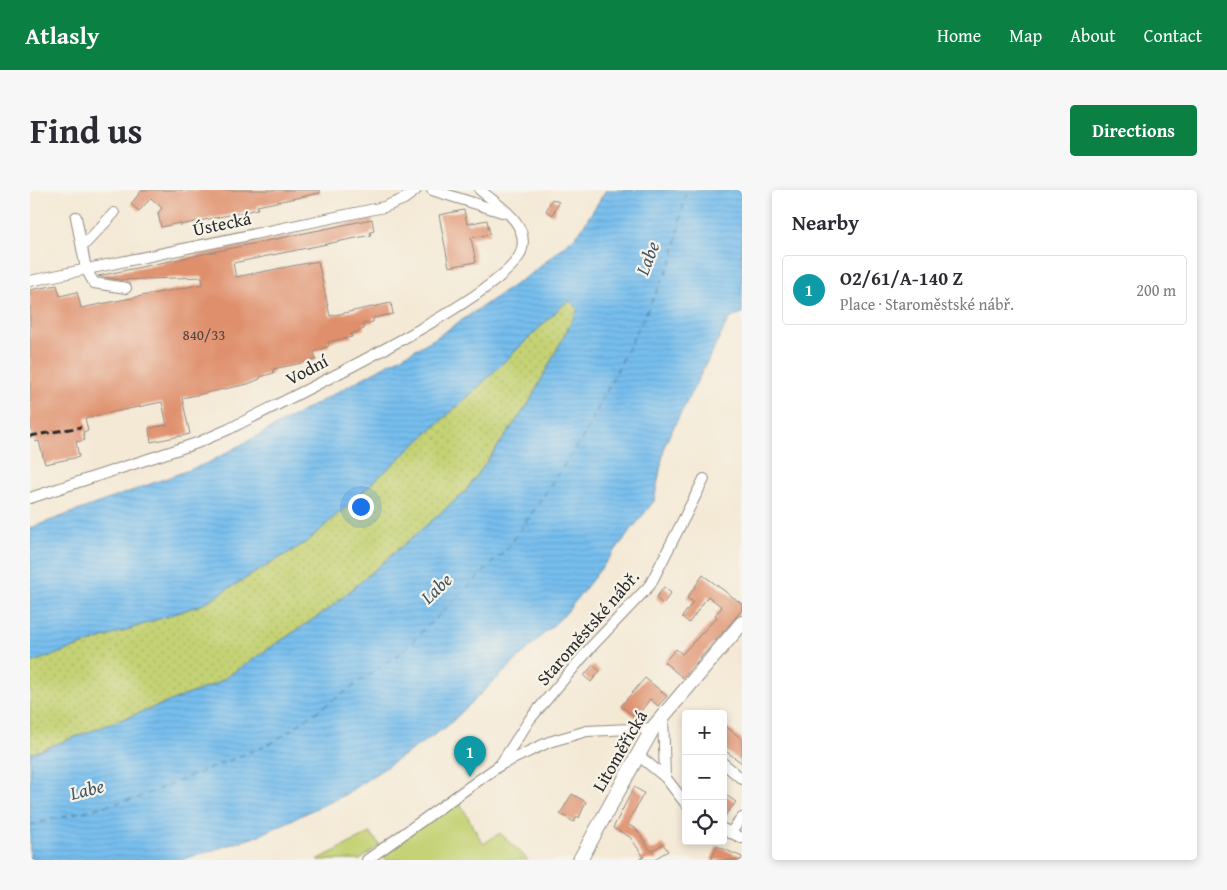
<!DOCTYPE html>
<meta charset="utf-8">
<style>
body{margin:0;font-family:"Gentium Book Plus",serif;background:#f7f7f7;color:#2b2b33}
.controls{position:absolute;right:15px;bottom:15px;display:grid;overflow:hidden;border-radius:5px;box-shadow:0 2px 8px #0003}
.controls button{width:45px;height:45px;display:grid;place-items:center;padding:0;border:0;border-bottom:1px solid #e1e1e2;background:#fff;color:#2b2b33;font:25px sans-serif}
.you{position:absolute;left:330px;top:316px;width:18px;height:18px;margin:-12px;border:4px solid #fff;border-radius:50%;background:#1a73e8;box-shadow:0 0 0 8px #1a73e833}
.badge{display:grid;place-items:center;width:32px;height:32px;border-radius:50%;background:#0b8043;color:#fff;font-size:16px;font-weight:700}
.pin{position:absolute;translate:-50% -41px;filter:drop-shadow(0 1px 2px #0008)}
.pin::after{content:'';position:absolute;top:26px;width:18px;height:15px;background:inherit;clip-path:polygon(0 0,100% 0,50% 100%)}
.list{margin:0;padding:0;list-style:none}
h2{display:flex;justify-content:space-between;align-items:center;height:65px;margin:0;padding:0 20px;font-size:21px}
h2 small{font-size:16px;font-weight:400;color:#7c7c81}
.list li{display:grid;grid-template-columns:32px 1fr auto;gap:15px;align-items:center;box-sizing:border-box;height:70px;margin:0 10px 10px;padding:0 10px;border:1px solid #e1e1e2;border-radius:5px}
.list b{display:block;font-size:19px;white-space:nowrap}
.list p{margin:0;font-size:16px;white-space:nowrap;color:#7c7c81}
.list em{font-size:16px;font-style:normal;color:#7c7c81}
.icon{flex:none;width:28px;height:28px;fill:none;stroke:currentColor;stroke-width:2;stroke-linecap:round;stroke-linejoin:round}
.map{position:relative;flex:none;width:712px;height:670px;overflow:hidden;border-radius:5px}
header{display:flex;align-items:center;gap:30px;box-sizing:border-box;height:70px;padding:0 25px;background:#0b8043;color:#fff}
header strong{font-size:24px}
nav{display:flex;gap:28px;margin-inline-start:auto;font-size:18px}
.intro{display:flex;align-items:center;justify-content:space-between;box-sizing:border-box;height:120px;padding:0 30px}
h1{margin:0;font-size:35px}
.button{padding:12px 22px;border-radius:5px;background:#0b8043;color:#fff;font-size:18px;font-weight:700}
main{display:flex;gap:30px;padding:0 30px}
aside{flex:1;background:#fff;border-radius:5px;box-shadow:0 2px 8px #0003}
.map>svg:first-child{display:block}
.grass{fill:url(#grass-dots);stroke:#787e50}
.green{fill:#c5d274;stroke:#787e50}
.water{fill:url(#water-rules);stroke:#50748c}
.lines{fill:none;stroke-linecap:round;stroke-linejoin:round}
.ferry{stroke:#425766;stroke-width:1;stroke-dasharray:6 5;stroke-linecap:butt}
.building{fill:#df8f6c}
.minor-casing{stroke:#908a80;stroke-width:12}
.major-casing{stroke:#908a80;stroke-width:16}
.minor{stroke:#fff;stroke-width:10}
.major{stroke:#fff;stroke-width:14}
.rail{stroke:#2b2b2b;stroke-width:3;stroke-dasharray:8 4;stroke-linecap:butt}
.labels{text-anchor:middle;stroke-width:4.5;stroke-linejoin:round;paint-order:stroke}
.number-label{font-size:15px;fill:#58443b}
.street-label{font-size:18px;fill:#2b2b2b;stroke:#f7f3e8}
.water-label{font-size:19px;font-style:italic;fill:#425766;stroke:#f7f3e8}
</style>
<header>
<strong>Atlasly</strong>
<nav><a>Home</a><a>Map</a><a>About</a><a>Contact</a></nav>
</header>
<div class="intro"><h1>Find us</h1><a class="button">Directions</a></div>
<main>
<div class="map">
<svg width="712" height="670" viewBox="0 0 712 670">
<defs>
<pattern id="grass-dots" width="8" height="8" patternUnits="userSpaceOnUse" patternTransform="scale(1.25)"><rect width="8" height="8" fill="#c5d274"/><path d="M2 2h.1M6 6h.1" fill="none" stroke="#a9b465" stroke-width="1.8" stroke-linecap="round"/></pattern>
<pattern id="water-rules" width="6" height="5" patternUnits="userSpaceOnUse" patternTransform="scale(1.25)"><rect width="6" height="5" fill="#76beee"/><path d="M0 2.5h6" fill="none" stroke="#66a3cc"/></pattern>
</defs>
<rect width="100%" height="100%" fill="#f7f3e8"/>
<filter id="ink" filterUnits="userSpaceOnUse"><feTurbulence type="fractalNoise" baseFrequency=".02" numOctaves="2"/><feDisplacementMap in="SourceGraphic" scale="10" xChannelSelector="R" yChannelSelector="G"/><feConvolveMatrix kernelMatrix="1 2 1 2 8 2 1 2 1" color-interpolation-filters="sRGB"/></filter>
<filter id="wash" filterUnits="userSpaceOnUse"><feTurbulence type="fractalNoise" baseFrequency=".0096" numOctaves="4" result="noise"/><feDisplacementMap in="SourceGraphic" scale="20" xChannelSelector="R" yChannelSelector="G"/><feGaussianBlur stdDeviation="1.12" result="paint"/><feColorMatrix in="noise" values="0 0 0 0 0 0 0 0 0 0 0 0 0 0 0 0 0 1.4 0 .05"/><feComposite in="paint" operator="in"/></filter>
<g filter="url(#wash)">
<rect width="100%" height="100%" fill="#f4e9d5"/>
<path class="grass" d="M540,111L548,119L547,123L499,213L435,302L300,418L186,494L0,564V473L173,414L278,351L444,201L533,115Z"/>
<g class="green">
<path d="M429,611L453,654L470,643L498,670H355L351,663Z"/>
<path d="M340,643L350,655L330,670H287Z"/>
</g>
<path class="water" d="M576,0H712V123L699,129L635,254L624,311L536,423L416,537L314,605L228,646L151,670H0V564L186,494L300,418L435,302L499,213L548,119L540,111L533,115L444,201L278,351L173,414L0,473V338L178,273L404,149L502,83L549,43Z"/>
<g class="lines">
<path class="ferry" d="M0,635L107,608L242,553L369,464L479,357L555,244L643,69L656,0"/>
</g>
<g id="blocks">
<g class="building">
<path d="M112,0H290V3L227,16L228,19L150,35V33L131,37L128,23L132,18L121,8L109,21L101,14Z"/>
<path d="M522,9L529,12L523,25L516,21Z"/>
<path d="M434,20L437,34L457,30L460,44L441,48L446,72L419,77L409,25Z"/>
<path d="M342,29L344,41L340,42L341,45L203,73L206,87L288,71L300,126L361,113L363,124L343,128V132L333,134L334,139L321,144L322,147L298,152L299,156L284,162L286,170L243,179L244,183L230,187V189L218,194L152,208L160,244L121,252L119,238L137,235L132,212L55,228L58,241L53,242L55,250L46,252L49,267L15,274L9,251L5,252L0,234V100L27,95L30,106L47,102L51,118L173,94L172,87L90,90L68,86Z"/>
<path d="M673,385L712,414V420L653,488L634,472L646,459L652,464L687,427L685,425L692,417L678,406L659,433L652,427L663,412L657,408Z"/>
<path d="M634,397L641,403L633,414L626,408Z"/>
<path d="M563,475L570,481L561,492L554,486Z"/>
<path d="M615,488L637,506L628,516L620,509L606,528L591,516Z"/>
<path d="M693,534L712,549V573L693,559Z"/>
<path d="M604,597L614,603L597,634L606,639L621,661L633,654L638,661L626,668L627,670H608L614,667L600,647L583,638Z"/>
<path d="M693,603L706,612L693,628Z"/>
<path d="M542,604L556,612L549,628L547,626L544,632L530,624Z"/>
<path d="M687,656L712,667V670H681Z"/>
</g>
</g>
</g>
<g filter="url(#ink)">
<use href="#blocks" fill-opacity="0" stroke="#908a80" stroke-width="1"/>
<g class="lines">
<defs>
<g id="minor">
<path d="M402,0L472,22"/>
<path d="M46,27L56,79L64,93L96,98"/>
<path d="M52,57L84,23"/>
<path d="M0,91L354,17L374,9L386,0"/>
<path d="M0,308L167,253L199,239C249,213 477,105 491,62C501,34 468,15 450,0"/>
<path d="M633,525L635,587"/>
<path d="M608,565L635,587L656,614"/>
<path d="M693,573L712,589"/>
<path d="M470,575L500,529L562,456L620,395L674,289"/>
<path d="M693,639L712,648"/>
<path d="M700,643L712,628"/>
<path d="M337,670L470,575L519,552L557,541L623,538"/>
</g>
<path id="major" d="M550,670L623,538L712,433"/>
</defs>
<use href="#minor" class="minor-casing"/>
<use href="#major" class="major-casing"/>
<use href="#minor" class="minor"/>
<use href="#major" class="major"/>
<path class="rail" d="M0,246L51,237"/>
</g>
</g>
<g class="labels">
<g class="number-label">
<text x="174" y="150">840/33</text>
</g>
<g class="street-label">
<text transform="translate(192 34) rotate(-12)" y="6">Ústecká</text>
<text transform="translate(277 180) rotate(-28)" y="6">Vodní</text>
<text transform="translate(558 438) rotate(-49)" y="6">Staroměstské nábř.</text>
<text transform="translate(590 561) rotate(-60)" y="6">Litoměřická</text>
</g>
<g class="water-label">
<text transform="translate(617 68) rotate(-69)" y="7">Labe</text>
<text transform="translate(406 398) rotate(-44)" y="7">Labe</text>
<text transform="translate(57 599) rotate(-14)" y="7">Labe</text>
</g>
</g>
</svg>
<div class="controls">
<button>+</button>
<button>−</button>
<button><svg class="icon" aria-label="locate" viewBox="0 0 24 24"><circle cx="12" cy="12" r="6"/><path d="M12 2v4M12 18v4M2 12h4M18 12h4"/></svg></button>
</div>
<div class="you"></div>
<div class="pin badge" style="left:440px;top:587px;background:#0f9aa8">1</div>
</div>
<aside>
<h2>Nearby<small></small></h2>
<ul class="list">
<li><span class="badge" style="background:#0f9aa8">1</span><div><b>O2/61/A-140 Z</b><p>Place · Staroměstské nábř.</p></div><em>200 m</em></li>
</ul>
</aside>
</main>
